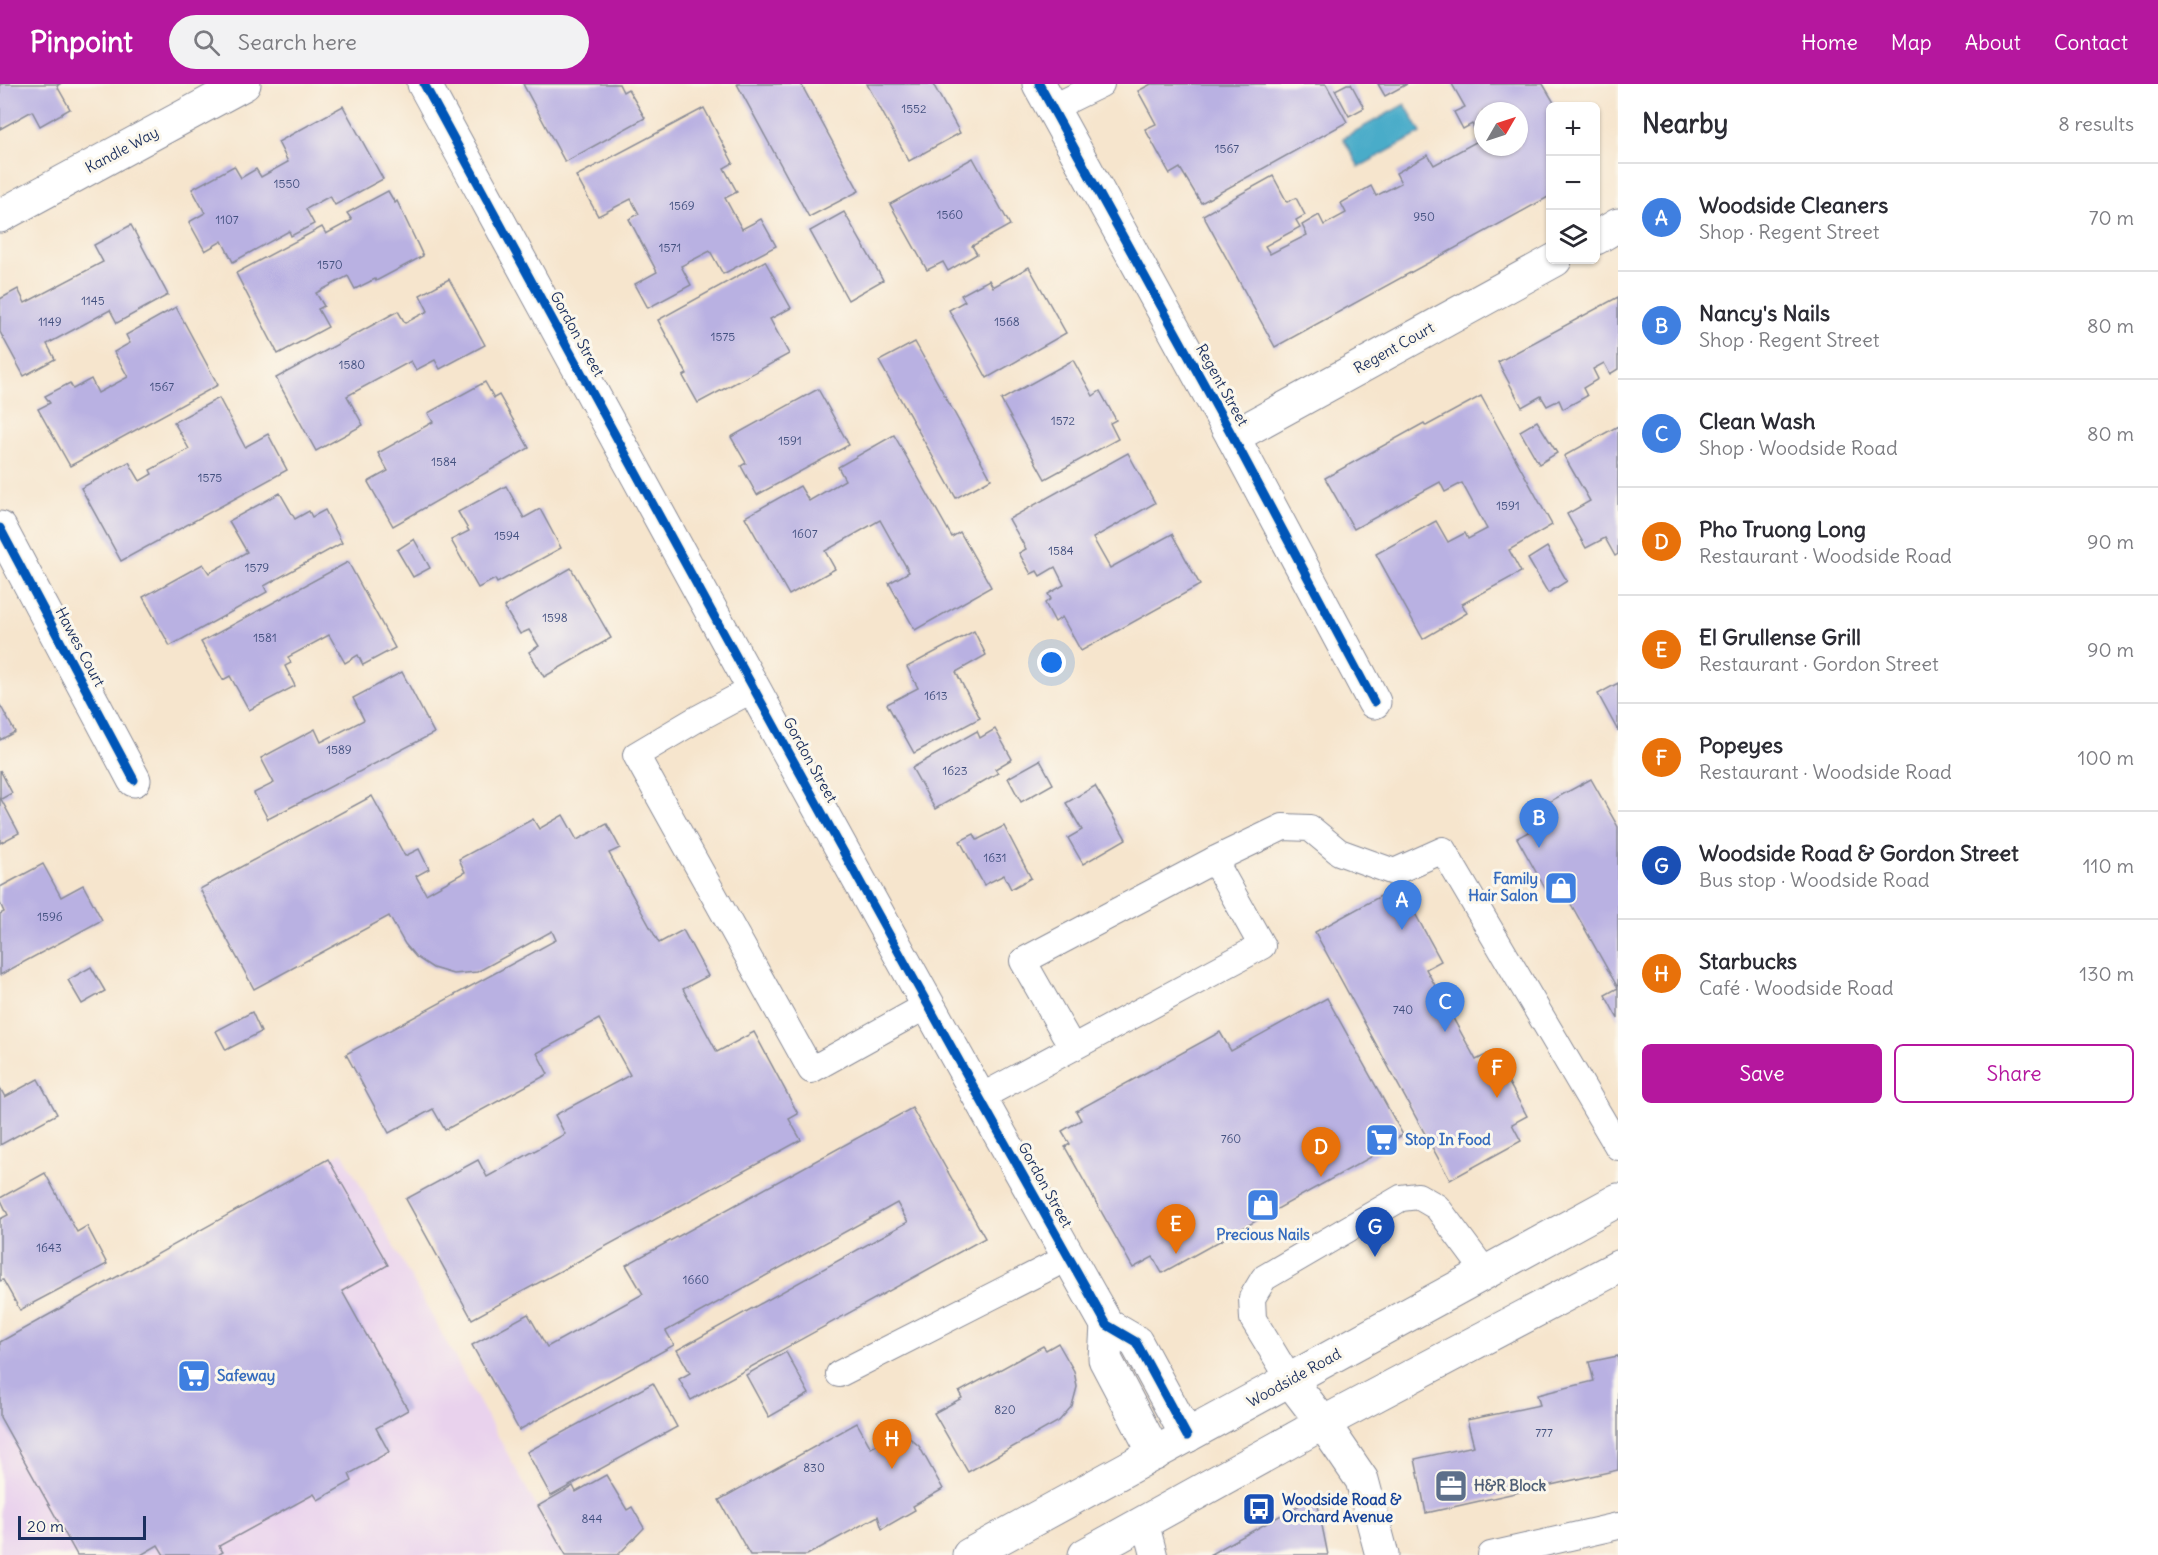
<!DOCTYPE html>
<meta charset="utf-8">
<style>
body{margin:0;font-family:Delius,sans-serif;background:#f2f2f3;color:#2b2b33}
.controls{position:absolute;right:18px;top:18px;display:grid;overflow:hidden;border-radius:9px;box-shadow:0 2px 4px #0004}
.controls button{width:54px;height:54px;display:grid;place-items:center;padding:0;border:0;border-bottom:2px solid #e1e1e2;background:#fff;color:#2b2b33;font:30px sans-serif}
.compass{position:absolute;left:1474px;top:18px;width:54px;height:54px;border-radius:50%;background:#fff;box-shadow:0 2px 4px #0004;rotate:51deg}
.scale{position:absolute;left:18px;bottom:15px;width:128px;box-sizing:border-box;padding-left:6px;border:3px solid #1b2f5e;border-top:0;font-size:16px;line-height:21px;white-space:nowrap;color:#1b2f5e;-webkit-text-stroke:4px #fbf7ec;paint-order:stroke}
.you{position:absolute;left:1052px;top:579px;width:21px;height:21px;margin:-15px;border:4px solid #fff;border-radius:50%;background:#1a73e8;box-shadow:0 0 0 9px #1a73e833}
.badge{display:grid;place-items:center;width:39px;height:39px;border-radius:50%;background:#b5179e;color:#fff;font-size:20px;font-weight:700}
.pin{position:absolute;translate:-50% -50px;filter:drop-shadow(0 2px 3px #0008)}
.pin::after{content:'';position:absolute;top:32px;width:21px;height:18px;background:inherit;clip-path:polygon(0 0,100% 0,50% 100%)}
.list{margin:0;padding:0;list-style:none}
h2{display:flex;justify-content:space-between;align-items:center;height:78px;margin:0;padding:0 24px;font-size:26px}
h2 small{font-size:20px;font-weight:400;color:#7c7c81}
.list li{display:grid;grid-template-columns:39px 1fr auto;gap:18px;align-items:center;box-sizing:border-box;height:108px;padding:0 24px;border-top:2px solid #e1e1e2}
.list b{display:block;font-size:22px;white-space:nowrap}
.list p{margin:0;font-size:20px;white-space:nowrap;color:#7c7c81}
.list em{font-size:20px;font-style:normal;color:#7c7c81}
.actions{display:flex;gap:12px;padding:18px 24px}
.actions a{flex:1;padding:14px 0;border:2px solid #b5179e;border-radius:9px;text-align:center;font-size:21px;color:#b5179e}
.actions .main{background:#b5179e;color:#fff}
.icon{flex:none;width:33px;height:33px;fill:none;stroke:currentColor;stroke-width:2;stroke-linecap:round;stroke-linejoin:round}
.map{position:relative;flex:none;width:1618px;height:1471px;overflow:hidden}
header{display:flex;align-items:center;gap:36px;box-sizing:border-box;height:84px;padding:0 30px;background:#b5179e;color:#fff}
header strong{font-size:28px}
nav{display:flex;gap:33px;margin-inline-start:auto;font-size:21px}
.search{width:420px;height:54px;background:#f2f2f3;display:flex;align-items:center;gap:15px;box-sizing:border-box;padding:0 21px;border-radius:33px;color:#7c7c81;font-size:22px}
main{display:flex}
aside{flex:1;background:#fff}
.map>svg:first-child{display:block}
.built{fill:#e9d2ed}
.water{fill:#4aacc9;stroke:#326e94;stroke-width:1.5}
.building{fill:#b9b1e2}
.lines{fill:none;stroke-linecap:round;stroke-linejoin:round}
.lane-casing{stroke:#888a96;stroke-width:28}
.street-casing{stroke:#888a96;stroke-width:35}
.primary-casing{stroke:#888a96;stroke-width:35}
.lane{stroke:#fff;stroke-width:26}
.street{stroke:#fff;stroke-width:33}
.primary{stroke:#fff;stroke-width:33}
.cycleway-casing{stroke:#fbf7ec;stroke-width:13}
.cycleway{stroke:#0057b8;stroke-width:9}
.labels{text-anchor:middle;stroke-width:6;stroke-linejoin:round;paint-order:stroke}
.number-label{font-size:12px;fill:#42507f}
.street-label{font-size:15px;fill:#1b2f5e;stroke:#fbf7ec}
.shop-label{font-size:15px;font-weight:bold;fill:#366cbe;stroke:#fbf7ec;text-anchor:start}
.service-label{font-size:15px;font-weight:bold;fill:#4e5e75;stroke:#fbf7ec;text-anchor:start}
.transit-label{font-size:15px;font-weight:bold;fill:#164399;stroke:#fbf7ec;text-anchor:start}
</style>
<header>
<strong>Pinpoint</strong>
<div class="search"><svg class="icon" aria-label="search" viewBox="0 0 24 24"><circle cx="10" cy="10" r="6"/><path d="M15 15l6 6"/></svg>Search here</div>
<nav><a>Home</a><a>Map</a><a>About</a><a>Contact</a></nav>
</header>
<main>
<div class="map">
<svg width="1618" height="1471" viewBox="0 0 1618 1471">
<rect width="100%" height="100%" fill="#fbf7ec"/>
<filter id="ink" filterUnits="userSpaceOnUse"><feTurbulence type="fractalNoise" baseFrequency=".0167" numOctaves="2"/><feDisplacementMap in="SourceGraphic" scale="12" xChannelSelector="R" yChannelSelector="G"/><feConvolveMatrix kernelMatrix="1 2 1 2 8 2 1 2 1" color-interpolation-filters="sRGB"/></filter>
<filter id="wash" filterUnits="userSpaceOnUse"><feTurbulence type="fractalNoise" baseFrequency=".008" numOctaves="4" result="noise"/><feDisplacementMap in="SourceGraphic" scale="24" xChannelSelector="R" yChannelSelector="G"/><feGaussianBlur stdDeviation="1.35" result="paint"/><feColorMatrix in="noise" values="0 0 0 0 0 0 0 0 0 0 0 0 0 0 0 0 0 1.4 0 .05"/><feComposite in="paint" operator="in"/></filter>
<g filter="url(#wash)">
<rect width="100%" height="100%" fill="#f6e5cd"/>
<path class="built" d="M342,1068L563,1471H0V1258Z"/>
<path class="water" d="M1405,20L1421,49L1359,83L1343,54Z"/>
<g id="blocks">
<g class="building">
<path d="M0,0H60L57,2L70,25L40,42L32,27L0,45Z"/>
<path d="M523,0H619L623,8L628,5L645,34L565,78Z"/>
<path d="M737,0H801L859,107L809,133Z"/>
<path d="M867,0H933L960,49L909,77Z"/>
<path d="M1151,0H1326L1347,38L1201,119L1180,84L1170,90L1145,45L1156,40L1138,7Z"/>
<path d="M1347,0H1351L1364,24L1349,32L1335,6Z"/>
<path d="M1378,0H1407L1385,12Z"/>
<path d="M1452,0H1543L1556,22H1550V112L1275,263L1203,131L1273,92L1287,118L1296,114L1305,131L1296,136L1300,143L1265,162L1270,170L1307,151L1302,141L1319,131L1324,141L1346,129L1341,119L1371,102L1376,112L1401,99L1396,89L1428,71L1434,81L1483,54V63H1519V27H1483V43L1476,47L1472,40L1463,45L1454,28L1465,23Z"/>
<path d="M343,22L383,95L335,121L330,112L306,125L314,140L291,152L289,147L233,178L222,157L205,167L189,138L205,129L192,105L234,82L241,94L256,85L261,93L288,78L278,58Z"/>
<path d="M704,24L733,79L724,84L737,108L725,114L742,145L761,135L776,162L723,190L710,167L681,182L691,201L648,224L635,200L657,188L629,135L639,130L631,115L598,132L576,92Z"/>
<path d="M973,74L1010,141L972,162L977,170L948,187L943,178L927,186L890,120Z"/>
<path d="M388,107L395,119L397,117L423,172L376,197L375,195L355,205L348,192L316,209L324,222L318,225L328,243L278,270L236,189L322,143L326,150L352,136L347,129Z"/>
<path d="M844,128L883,196L848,216L810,147Z"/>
<path d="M131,141L168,211L117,239L110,226L47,260L55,275L24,292L0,248V215L18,205L25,219L103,178L94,161Z"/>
<path d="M765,177L791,224L770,235L789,270L698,319L683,292L687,290L658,236Z"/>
<path d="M1029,183L1066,249L987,294L949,226L965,217L961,211L989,196L993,203Z"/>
<path d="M449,195L485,261L440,285L435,276L416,286L411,277L347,312L363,341L316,367L276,294L398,227L405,239L428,227L420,211Z"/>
<path d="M1618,213V285L1610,290L1604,279L1593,285L1598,295L1583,304L1587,312L1563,325L1559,316L1547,322L1541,312L1522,323L1498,278Z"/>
<path d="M176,223L218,301L70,382L38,325L50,319L45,312L70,299L73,305L91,295L98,309L128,293L114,268L130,259L126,251Z"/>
<path d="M915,258L991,395L956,414L879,277Z"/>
<path d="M1073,276L1093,312L1100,307L1116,336L1110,339L1118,355L1045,395L1001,316Z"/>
<path d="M485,298L494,314L499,311L529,364L393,442L368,398L388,387L378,369L433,338L428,329Z"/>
<path d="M818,305L849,361L757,411L741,382L746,379L731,353Z"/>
<path d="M1481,312L1552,441L1509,466L1521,488L1462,520L1467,529L1423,555L1376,470L1436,437L1448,458L1465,449L1468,455L1487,445L1462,399L1445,408L1440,398L1354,445L1325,394L1424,339L1426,342Z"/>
<path d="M219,314L245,363L268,350L287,386L121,477L81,404L129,378L140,397L152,390L150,386L189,365L174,338Z"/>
<path d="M1537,337L1557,369L1539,380L1520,347Z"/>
<path d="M1618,342V470L1615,472L1605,454L1586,464L1567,430L1590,417L1564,372Z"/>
<path d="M894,351L952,453L960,448L991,503L915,546L889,499L909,488L880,436L825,467L835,485L789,511L745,433L800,402L809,417L845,396L838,383Z"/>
<path d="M1128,369L1155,419L1093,454L1110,484L1172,450L1200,501L1081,567L1062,533L1055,538L1045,519L1051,515L1048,510L1064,501L1055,483L1040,492L1037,487L1031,490L1019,469L1026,465L1009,435Z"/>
<path d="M506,402L524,434L540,425L561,464L497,499L495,495L478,504L451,456L469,447L458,428Z"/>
<path d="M280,409L295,435L309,427L312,433L325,426L342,459L264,502L267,508L170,562L143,513L203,480L209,489L247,468L229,437Z"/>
<path d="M414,455L430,484L413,493L397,466Z"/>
<path d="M1547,463L1567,497L1548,509L1528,475Z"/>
<path d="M348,478L395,564L363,581L358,571L345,579L329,551L288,573L291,579L285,582L295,602L249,626L230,592L223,596L201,558Z"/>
<path d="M571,484L611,554L544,593L529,568L539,562L529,546L520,550L504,523Z"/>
<path d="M974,547L986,571L956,588L980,634L914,669L887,620L918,604L907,583Z"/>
<path d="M402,588L434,649L268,735L254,709L274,699L261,674L315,645L321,658L364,636L353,614Z"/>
<path d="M1618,599V647L1598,610Z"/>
<path d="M0,621L15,648L0,656Z"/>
<path d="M995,645L1012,675L995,685L998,689L935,725L912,684L977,647L980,654Z"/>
<path d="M1040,676L1053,700L1021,718L1008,694Z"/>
<path d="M0,686L12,709L1,715L19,749L0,759Z"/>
<path d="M1591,695L1618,743V935L1605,911L1618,904L1563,806L1550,813L1517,754L1532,746L1523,732Z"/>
<path d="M1095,702L1126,755L1083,780L1068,754L1082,746L1066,719Z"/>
<path d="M372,712L405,772L419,765L429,785L416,792L426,810L465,788L459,775L533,735L539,745L563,731L577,756L607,740L620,764L609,769L659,859L683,846L708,892L683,905L717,968L754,948L798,1030L789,1035L801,1056L472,1235L406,1115L478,1076L487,1093L565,1050L555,1031L630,991L599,935L537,969L548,990L445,1046L433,1025L389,1049L346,970L556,856L552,847L477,888L453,890L433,884L416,873L405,860L389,832L254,905L200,805Z"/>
<path d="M1004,742L1031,794L1011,805L1004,791L984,801L960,757L974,750L977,756Z"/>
<path d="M43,780L61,813L83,801L102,836L0,891V830L4,828L0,819V803Z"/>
<path d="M1386,809L1392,820L1406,813L1441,877L1426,885L1476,976L1492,968L1527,1032L1512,1040L1521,1057L1450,1096L1315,848Z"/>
<path d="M91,883L105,907L82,920L68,896Z"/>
<path d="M1327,914L1403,1051L1387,1059L1389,1063L1162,1189L1153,1173L1133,1184L1065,1063L1070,1060L1062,1047L1081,1036L1076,1027L1220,948L1231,967Z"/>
<path d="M252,928L261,948L226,966L216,947Z"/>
<path d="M38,995L57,1030L0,1061V1004L5,1013Z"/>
<path d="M912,1024L985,1154L691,1316L679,1295L690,1289L677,1266L908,1138L897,1119L666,1247L674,1261L519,1346L472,1261L528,1230L547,1263L643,1210L626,1181Z"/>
<path d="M328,1075L388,1181L342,1207L408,1326L376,1344L389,1368L349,1390L352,1397L318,1416L314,1410L219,1462L223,1468L218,1471H164L158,1461L141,1471H77L0,1333V1258Z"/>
<path d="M45,1089L77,1148L87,1142L107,1180L20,1226L3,1196L0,1197V1135L8,1131L0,1114Z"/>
<path d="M1058,1259L1074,1287L1077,1303L1072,1322L1059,1337L968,1388L934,1329L962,1314L959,1308L1043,1262L1046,1266Z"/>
<path d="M786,1268L809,1310L769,1333L746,1291Z"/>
<path d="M1618,1272V1386L1426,1429L1415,1375L1474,1362L1467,1336L1540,1321L1537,1311L1594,1297L1589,1278Z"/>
<path d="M653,1299L677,1343L551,1412L527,1368Z"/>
<path d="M857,1339L871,1364L901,1347L919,1362L943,1405L913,1422L915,1426L882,1445L878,1432L807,1471H750L719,1416Z"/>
<path d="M606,1391L627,1426L632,1423L644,1444L618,1471H566L538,1422L573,1402L576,1408Z"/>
<path d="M1316,1412L1328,1471H1209Z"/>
</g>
</g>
</g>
<g filter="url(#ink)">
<use href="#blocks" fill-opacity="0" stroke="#888a96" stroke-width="1.5"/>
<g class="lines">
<defs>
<g id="lane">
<path d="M1052,24L1101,0"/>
<path d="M753,605L695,636L636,671L811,986L928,921"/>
<path d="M1072,963L1023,877L1214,776L1283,743L1310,744L1339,768L1394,788L1443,766L1618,1063"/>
<path d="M979,1014L1262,862L1214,776"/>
<path d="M839,1290L1069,1173"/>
<path d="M1290,1296L1253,1235L1252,1214L1264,1194L1401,1114L1418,1112L1437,1123L1486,1189"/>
<path d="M1145,1436L1154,1471"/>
<path d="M1491,1471L1618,1442"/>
</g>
<g id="street">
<path d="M424,0C650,415 875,830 1107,1241L1136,1258L1187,1352"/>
<path d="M1039,0L1233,353L1374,618"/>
<path d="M0,132L244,0"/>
<path d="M1596,154L1618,141"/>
<path d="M1233,353L1555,176"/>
<path d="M0,444L134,696"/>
<path d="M1107,1241L1105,1275L1155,1370"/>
<path d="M1290,1296L1323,1339L1362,1396L1382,1471"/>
</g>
<g id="primary">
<path d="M969,1471L1618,1116"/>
<path d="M1085,1471L1323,1339L1618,1183"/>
</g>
</defs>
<use href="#lane" class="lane-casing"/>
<use href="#street" class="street-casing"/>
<use href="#primary" class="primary-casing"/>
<use href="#lane" class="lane"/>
<use href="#street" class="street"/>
<use href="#primary" class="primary"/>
<defs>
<g id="cycleway">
<path d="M424,0C650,415 875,830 1107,1241L1136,1258L1187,1352"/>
<path d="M1039,0L1233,353L1374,618"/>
<path d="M0,444L134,696"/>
</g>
</defs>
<use href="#cycleway" class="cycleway-casing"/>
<use href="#cycleway" class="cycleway"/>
</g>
</g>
<defs>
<symbol id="shop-square" viewBox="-11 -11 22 22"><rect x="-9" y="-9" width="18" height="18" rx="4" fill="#3f7fe0" stroke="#fbf7ec"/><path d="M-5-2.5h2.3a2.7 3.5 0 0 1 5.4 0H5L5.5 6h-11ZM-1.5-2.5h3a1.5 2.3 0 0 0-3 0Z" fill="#fff"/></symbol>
<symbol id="supermarket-square" viewBox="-11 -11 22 22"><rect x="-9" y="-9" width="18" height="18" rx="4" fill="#3f7fe0" stroke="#fbf7ec"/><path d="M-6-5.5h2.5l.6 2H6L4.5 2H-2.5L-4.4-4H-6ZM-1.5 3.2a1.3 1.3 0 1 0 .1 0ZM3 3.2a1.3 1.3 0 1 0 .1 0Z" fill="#fff"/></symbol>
<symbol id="office-square" viewBox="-11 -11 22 22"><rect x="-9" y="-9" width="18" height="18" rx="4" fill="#5c6f8a" stroke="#fbf7ec"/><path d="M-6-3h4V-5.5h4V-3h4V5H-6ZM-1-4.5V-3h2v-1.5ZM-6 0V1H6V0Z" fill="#fff"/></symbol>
<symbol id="bus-square" viewBox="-11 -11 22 22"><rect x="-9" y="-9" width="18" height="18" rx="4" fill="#1a4fb4" stroke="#fbf7ec"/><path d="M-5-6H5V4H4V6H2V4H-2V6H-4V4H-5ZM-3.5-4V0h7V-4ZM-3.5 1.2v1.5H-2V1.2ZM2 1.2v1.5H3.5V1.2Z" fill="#fff"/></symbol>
</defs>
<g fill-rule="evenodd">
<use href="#shop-square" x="1542" y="785" width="38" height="38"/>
<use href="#supermarket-square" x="1363" y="1037" width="38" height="38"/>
<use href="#shop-square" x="1244" y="1102" width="38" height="38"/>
<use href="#supermarket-square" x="175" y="1273" width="38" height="38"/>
<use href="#office-square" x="1432" y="1383" width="38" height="38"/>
<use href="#bus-square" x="1240" y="1406" width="38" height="38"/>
</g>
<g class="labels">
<g class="number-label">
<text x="914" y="29">1552</text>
<text x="1227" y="69">1567</text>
<text x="287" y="104">1550</text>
<text x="682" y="126">1569</text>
<text x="950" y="135">1560</text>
<text x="1424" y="137">950</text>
<text x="227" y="140">1107</text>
<text x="670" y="168">1571</text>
<text x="330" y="185">1570</text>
<text x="93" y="221">1145</text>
<text x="50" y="242">1149</text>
<text x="1007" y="242">1568</text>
<text x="723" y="257">1575</text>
<text x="352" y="285">1580</text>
<text x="162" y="307">1567</text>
<text x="1063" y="341">1572</text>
<text x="790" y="361">1591</text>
<text x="444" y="382">1584</text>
<text x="210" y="398">1575</text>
<text x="1508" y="426">1591</text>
<text x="805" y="454">1607</text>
<text x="507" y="456">1594</text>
<text x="1061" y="471">1584</text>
<text x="257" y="488">1579</text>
<text x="555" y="538">1598</text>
<text x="265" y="558">1581</text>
<text x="936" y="616">1613</text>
<text x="339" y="670">1589</text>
<text x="955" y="691">1623</text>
<text x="995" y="778">1631</text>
<text x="50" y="837">1596</text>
<text x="1403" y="930">740</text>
<text x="1231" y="1059">760</text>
<text x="49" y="1168">1643</text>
<text x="696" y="1200">1660</text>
<text x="1005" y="1330">820</text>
<text x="1544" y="1353">777</text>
<text x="814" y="1388">830</text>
<text x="592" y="1439">844</text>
</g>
<g class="street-label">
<text transform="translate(122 66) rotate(-28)" y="5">Kandle Way</text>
<text transform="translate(577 250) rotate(61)" y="5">Gordon Street</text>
<text transform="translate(1394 264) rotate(-29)" y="5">Regent Court</text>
<text transform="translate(1222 301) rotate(61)" y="5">Regent Street</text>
<text transform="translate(80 563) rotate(62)" y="5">Hawes Court</text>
<text transform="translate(810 676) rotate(61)" y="5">Gordon Street</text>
<text transform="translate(1045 1101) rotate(61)" y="5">Gordon Street</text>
<text transform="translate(1294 1294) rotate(-29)" y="5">Woodside Road</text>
</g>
<g class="shop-label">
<text x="1538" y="800" text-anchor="end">Family<tspan x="1538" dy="17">Hair Salon</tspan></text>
<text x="1405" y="1061">Stop In Food</text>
<text x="1263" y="1156" text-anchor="middle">Precious Nails</text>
<text x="217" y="1297">Safeway</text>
</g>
<g class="service-label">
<text x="1474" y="1407">H&amp;R Block</text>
</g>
<g class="transit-label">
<text x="1282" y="1421">Woodside Road &amp;<tspan x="1282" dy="17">Orchard Avenue</tspan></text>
</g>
</g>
</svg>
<div class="controls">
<button>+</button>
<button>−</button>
<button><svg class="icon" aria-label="layers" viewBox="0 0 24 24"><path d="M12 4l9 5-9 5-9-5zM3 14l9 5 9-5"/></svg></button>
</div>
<svg class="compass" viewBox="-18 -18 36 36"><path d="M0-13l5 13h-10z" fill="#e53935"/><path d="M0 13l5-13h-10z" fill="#7c7c81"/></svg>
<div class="scale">20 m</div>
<div class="you"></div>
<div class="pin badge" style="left:1402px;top:846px;background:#3f7fe0">A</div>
<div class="pin badge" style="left:1539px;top:764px;background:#3f7fe0">B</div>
<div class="pin badge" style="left:1445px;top:948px;background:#3f7fe0">C</div>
<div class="pin badge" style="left:1321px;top:1093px;background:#e8710a">D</div>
<div class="pin badge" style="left:1176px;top:1170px;background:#e8710a">E</div>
<div class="pin badge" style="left:1497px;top:1014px;background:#e8710a">F</div>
<div class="pin badge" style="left:1375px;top:1173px;background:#1a4fb4">G</div>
<div class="pin badge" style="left:892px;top:1385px;background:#e8710a">H</div>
</div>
<aside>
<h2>Nearby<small>8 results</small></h2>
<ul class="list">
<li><span class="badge" style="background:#3f7fe0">A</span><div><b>Woodside Cleaners</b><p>Shop · Regent Street</p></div><em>70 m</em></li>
<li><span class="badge" style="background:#3f7fe0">B</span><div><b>Nancy's Nails</b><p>Shop · Regent Street</p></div><em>80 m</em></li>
<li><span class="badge" style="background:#3f7fe0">C</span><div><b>Clean Wash</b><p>Shop · Woodside Road</p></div><em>80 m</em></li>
<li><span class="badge" style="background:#e8710a">D</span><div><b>Pho Truong Long</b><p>Restaurant · Woodside Road</p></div><em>90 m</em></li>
<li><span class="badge" style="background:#e8710a">E</span><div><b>El Grullense Grill</b><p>Restaurant · Gordon Street</p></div><em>90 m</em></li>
<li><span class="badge" style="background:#e8710a">F</span><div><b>Popeyes</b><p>Restaurant · Woodside Road</p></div><em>100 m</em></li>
<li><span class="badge" style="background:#1a4fb4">G</span><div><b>Woodside Road &amp; Gordon Street</b><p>Bus stop · Woodside Road</p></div><em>110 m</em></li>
<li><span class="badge" style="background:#e8710a">H</span><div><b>Starbucks</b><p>Café · Woodside Road</p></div><em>130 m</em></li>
</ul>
<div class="actions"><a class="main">Save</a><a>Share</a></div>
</aside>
</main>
